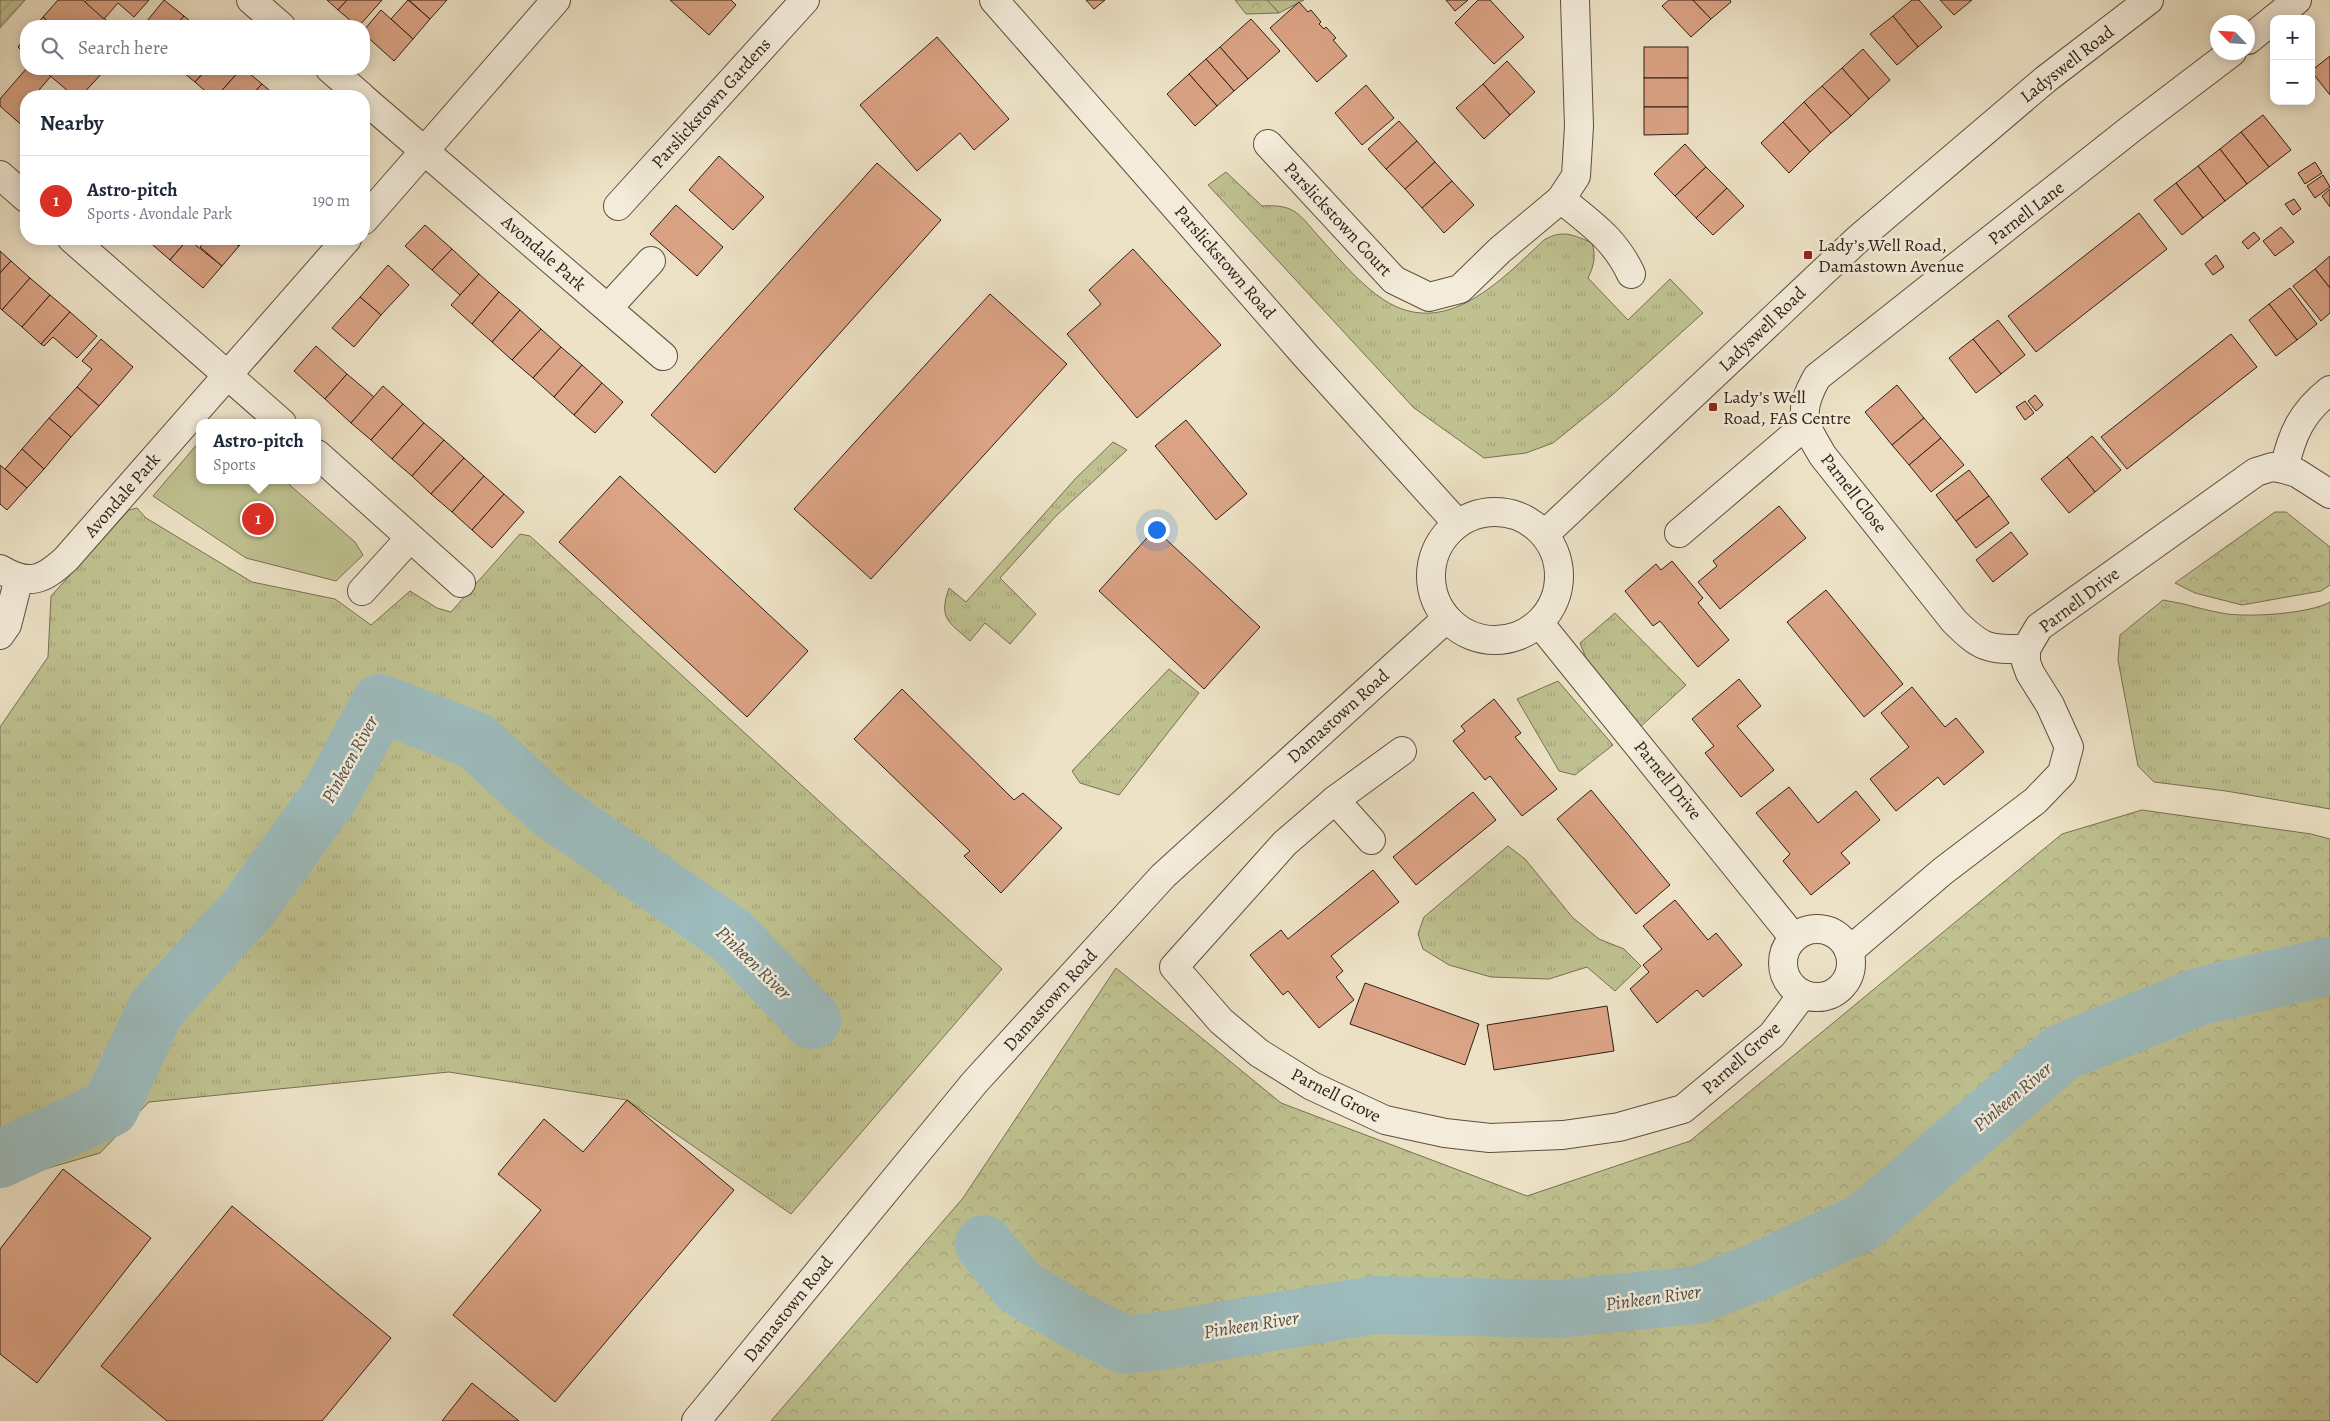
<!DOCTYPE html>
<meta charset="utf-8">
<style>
body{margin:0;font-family:Alegreya,serif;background:#f2f2f3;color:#1f2937}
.controls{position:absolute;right:15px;top:15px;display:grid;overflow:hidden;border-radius:10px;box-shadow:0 2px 12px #0003}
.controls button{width:45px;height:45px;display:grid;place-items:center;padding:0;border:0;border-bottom:1px solid #e0e1e3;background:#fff;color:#1f2937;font:25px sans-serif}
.compass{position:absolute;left:2210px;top:15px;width:45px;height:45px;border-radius:50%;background:#fff;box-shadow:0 2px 12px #0003;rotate:295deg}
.you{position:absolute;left:1156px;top:529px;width:18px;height:18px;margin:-12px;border:4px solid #fff;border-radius:50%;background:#1a73e8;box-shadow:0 0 0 8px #1a73e833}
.badge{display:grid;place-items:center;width:32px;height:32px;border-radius:50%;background:#d93025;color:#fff;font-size:16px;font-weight:700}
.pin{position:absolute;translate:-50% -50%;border:2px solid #fff;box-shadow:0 1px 5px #0006}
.popup{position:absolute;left:196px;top:419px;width:125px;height:65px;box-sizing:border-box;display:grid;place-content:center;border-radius:10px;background:#fff;filter:drop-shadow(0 1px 4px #0005);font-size:16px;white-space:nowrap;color:#747a83}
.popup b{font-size:19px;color:#1f2937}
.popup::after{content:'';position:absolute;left:50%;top:100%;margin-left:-10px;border:10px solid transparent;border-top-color:#fff}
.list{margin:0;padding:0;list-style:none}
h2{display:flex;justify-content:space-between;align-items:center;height:65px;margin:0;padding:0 20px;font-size:21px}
h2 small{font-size:16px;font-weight:400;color:#747a83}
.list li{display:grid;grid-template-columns:32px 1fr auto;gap:15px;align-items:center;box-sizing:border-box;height:90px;padding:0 20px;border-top:1px solid #e0e1e3}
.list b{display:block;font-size:19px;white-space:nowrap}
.list p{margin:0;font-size:16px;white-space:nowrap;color:#747a83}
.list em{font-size:16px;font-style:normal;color:#747a83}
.icon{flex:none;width:28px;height:28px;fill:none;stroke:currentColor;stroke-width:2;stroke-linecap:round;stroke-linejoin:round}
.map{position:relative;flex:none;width:2330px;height:1421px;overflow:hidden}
.search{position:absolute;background:#fff;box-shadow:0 2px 12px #0003;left:20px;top:20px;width:350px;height:55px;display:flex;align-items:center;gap:12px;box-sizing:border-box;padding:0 18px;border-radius:20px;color:#747a83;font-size:19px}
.panel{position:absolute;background:#fff;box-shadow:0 2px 12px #0003;left:20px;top:90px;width:350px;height:155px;border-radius:20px}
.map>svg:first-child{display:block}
.grass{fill:url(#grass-tufts);stroke:#786f52}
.forest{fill:url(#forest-crowns);stroke:#786f52}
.garden{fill:url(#garden-furrows);stroke:#786f52}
.pitch{fill:#bfc190;stroke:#786f52}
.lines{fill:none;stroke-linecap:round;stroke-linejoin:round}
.river{stroke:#9dbcbe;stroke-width:58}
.building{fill:#dba385;stroke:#311d14}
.minor-casing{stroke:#604e40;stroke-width:30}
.minor{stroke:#f3ecda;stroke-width:28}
.poi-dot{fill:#8f2418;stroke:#f3ecda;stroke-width:2}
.labels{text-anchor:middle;stroke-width:5;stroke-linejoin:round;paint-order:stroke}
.street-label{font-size:18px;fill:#311d14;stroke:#f3ecda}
.poi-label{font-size:18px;fill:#311d14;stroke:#f3ecda;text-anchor:start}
.water-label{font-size:19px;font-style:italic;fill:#514d47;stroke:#f3ecda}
</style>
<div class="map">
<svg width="2330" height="1421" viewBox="0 0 2330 1421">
<defs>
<pattern id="grass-tufts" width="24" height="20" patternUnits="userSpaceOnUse" patternTransform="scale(1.25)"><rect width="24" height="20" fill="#bfc190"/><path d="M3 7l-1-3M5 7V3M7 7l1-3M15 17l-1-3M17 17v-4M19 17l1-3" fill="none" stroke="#a5a57b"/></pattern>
<pattern id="forest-crowns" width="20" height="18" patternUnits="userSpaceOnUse" patternTransform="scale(1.25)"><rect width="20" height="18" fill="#bfc190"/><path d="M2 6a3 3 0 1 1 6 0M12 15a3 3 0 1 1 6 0" fill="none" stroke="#a5a57b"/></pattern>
<pattern id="garden-furrows" width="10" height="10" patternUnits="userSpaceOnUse" patternTransform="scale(1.25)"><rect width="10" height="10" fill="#bfc190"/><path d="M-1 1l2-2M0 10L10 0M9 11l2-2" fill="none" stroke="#a5a57b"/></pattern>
</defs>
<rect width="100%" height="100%" fill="#ede2c6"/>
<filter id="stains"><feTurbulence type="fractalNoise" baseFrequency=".004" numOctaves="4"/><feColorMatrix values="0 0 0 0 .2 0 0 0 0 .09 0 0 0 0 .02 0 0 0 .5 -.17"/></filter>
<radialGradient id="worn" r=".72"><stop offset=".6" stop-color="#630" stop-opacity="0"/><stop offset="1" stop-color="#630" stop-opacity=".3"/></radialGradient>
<g class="grass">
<path d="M1267,0H1304L1279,13Z"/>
<path d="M1226,172L1262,206C1297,204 1299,215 1321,239C1338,258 1362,286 1384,300C1446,340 1501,280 1544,240C1562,229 1574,235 1592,243C1596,256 1594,266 1588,278L1628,320L1670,279L1703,313L1611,396L1553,443L1526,453L1484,458L1414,408L1208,185Z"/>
<path d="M1113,442L1127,450L1056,516L1000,578L1036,614L1010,644L985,623L970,641C949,622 938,619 949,588L966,602L1076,478Z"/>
<path d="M137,508L146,518L252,582L335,599L371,625L410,591L437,608L451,612L520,534L530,536L1002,969L791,1214L627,1100L449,1072L149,1102L100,1153L0,1182V727L48,657L51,596L129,510Z"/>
<path d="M2163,600C2185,603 2206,611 2227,614C2252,617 2308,614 2330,602V809L2226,791L2154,782L2138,766L2118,660L2120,635Z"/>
<path d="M1615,613L1686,685L1639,728L1590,668L1580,643Z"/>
<path d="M1169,669L1199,693L1119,795L1080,783L1072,771Z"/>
<path d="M1558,681L1613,745L1575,775L1559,771L1517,699Z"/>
<path d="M1508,846L1525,859L1573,918L1599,939L1624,949L1641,966L1615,991L1587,967L1549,979L1491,977L1449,965L1423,949L1418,934L1424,917Z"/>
</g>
<g class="forest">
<path d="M1235,0H1267L1279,13L1246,14Z"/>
<path d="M2275,512H2286L2330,547V585L2321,591L2242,605L2195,593L2175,583Z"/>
<path d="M2142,810L2311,834L2330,839V1421H771L963,1198L1116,968L1281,1103L1527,1196L1690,1141L2062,834Z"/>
</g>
<path class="garden" d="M0,0H25L0,28Z"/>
<path class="pitch" d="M199,442V480H284L355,542L363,555L336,581L246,558L153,496Z"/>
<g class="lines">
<g class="river">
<path d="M0,1159L110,1108L156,1009L249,907L331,794L380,703L476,741L550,809L732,936L812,1020"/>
<path d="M984,1244L1019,1287L1073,1319L1125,1345L1174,1339L1373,1305L1558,1309L1697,1295L1756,1272L1864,1222L2063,1052L2201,996L2330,966"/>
</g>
</g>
<g class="building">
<path d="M58,0H83L113,26H53L43,17Z"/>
<path d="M87,0H149L134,17L118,3L104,19L85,2Z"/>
<path d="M164,0L184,16L175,26H153L147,21Z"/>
<path d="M327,0H347L338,10Z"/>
<path d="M347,0H382L359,26H357L338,10Z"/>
<path d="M408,0L430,19L413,39L391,19Z"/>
<path d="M409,0H447L430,19Z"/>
<path d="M670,0H731L736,5L709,35Z"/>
<path d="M1086,0H1105L1094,9Z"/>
<path d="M1446,0H1468L1455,11Z"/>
<path d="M1478,0H1490L1524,37L1494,64L1455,23Z"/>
<path d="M1669,0H1693L1711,19L1691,37L1662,6Z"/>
<path d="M1693,0H1730L1731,2L1711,19Z"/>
<path d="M1912,0H1919L1942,27L1918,47L1893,16Z"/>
<path d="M1940,0H1972L1954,15Z"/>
<path d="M1299,2L1308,12L1311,10L1321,22L1319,24L1324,29L1326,27L1336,38L1333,40L1347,56L1317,82L1270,28Z"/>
<path d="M381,10L413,39L394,61L364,34V30Z"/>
<path d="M184,16L196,26H175Z"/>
<path d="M1893,16L1918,47L1897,65L1870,34Z"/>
<path d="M43,17L53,26H35Z"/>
<path d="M1251,19L1280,51L1248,79L1220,47Z"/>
<path d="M26,37V55L18,47Z"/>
<path d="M937,37L1009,119L974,150L960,133L917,171L860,105Z"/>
<path d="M1220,47L1248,79L1234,91L1206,59Z"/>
<rect x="1644" y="47" width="44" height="31"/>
<path d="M1863,49L1890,80L1869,99L1842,68Z"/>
<path d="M2330,56V95L2311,71Z"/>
<path d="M1206,59L1234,91L1217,106L1189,74Z"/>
<path d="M1507,61L1535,92L1510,115L1483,84Z"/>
<path d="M1842,68L1869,99L1851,116L1822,86Z"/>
<path d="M26,69H42L51,76L34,96H26V129L0,106V99Z"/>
<path d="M42,69H102L104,71L81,96H74Z"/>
<path d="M179,69H207L195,82Z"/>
<path d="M207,69H241L217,96H211L195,82Z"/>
<path d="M241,69H244L262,84L251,96H217Z"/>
<path d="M1189,74L1217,106L1195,126L1167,94Z"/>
<rect x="1644" y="78" width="44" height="29"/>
<path d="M262,84L276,96H251Z"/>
<path d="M1483,84L1510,115L1484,139L1456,108Z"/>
<path d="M1366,85L1394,118L1362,145L1335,113Z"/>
<path d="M1822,86L1851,116L1831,133L1804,102Z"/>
<path d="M1804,102L1831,133L1810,152L1783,122Z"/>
<path d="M1644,107H1688V134L1644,135Z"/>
<path d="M2263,115L2291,150L2269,167L2241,132Z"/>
<path d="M1399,121L1417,141L1386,169L1368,149Z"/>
<path d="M1783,122L1810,152L1789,173L1761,143Z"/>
<path d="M2241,132L2269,167L2247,184L2220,149Z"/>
<path d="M1417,141L1435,162L1405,189L1386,169Z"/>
<path d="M1685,144L1706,167L1675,196L1654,174Z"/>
<path d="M2220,149L2247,184L2225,201L2198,166Z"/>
<path d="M719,156L764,197L733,230L689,190Z"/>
<path d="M1435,162L1452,181L1422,208L1405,189Z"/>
<path d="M2315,162L2322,173L2305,184L2298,173Z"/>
<path d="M877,163L941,220L715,473L651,415Z"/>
<path d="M2198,166L2225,201L2203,218L2176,183Z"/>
<path d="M1706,167L1727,188L1696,218L1675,196Z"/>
<path d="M2323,175L2330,187L2315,198L2307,186Z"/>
<path d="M1452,181L1474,205L1444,233L1422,208Z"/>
<path d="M2176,183L2203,218L2182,235L2154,200Z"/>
<path d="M1727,188L1744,206L1713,235L1696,218Z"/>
<path d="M2330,189V207L2322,196Z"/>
<path d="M2294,199L2301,209L2293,215L2285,204Z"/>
<path d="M676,205L723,247L697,276L650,234Z"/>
<path d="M2139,213L2167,249L2036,352L2008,316Z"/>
<path d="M425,225L452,249L432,270L405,246Z"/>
<path d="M2281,227L2294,242L2275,256L2263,241Z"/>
<path d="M2254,232L2260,239L2248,249L2242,242Z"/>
<path d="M146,239H188L170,260Z"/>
<path d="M188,239L222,266L203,288L170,260Z"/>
<path d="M207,239H230L239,246L222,266L200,247Z"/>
<path d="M230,239H246L239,246Z"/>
<path d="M452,249L479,274L460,295L432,270Z"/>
<path d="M1133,249L1221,345L1137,418L1067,334L1101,304L1089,290Z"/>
<path d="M0,251L11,261L0,273Z"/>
<path d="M2216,255L2224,267L2213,275L2205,264Z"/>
<path d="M2330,256V288L2315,269Z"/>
<path d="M11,261L30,278L2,310L0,308V273Z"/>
<path d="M388,265L409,285L381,315L360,297Z"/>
<path d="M2315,269L2330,288V313L2321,321L2293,286Z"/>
<path d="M479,274L499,292L472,324L451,305Z"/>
<path d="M30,278L50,295L22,327L2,310Z"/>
<path d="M2290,288L2317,324L2297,340L2269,304Z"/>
<path d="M499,292L520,310L492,342L472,324Z"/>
<path d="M990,294L1067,364L871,579L794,509Z"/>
<path d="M50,295L70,312L41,344L22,327Z"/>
<path d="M360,297L381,315L354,347L332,328Z"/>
<path d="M2269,304L2297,340L2276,356L2249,320Z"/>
<path d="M520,310L541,329L512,360L492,342Z"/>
<path d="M70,312L97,336L77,358L53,337L44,346L41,344Z"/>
<path d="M1998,320L2025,355L2001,374L1973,339Z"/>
<path d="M541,329L561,347L533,378L512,360Z"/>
<path d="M2231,334L2257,367L2127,469L2101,437Z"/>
<path d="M101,339L133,367L99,406L77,387L92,369L82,361Z"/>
<path d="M1973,339L2001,374L1976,393L1949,358Z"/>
<path d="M316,346L347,374L325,399L294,371Z"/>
<path d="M561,347L582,365L554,397L533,378Z"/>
<path d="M582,365L602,383L574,415L554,397Z"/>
<path d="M347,374L374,397L351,423L325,399Z"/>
<path d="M602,383L623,402L595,433L574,415Z"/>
<path d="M1897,385L1924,418L1892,445L1865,412Z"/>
<path d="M383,386L403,404L371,440L351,423Z"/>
<path d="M77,387L99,406L71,437L49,418Z"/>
<path d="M2035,395L2043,405L2036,411L2028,401Z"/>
<path d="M2025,401L2034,413L2025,420L2016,407Z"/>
<path d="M403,404L424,423L392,459L371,440Z"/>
<path d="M49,418L71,437L44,469L22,449Z"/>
<path d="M1924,418L1941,438L1909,465L1892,445Z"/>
<path d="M1186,420L1247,494L1216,520L1155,446Z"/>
<path d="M424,423L444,440L412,476L392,459Z"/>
<path d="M2092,436L2121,470L2095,492L2067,457Z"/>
<path d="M1941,438L1964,465L1931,492L1909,465Z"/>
<path d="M444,440L464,458L431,494L412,476Z"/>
<path d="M22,449L44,469L27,488L5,469Z"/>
<path d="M2067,457L2095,492L2069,513L2041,479Z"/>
<path d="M464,458L484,476L452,512L431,494Z"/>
<path d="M0,465L27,488L7,510L0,504Z"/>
<path d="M1969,470L1989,496L1956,521L1936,495Z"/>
<path d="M484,476L504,494L472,530L452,512Z"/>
<path d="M620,476L808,651L747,717L559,542Z"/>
<path d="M504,494L524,512L492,548L472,530Z"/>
<path d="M1989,496L2009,523L1976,548L1956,521Z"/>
<path d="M1779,506L1806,538L1720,609L1698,582L1717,566L1713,561Z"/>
<path d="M1155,529L1260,627L1204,689L1099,591Z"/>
<path d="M2011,532L2028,554L1993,582L1976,560Z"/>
<path d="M1672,561L1703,598L1698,603L1729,640L1698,667L1660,621L1653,626L1625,591L1656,564L1661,570Z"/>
<path d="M1826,590L1903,684L1864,717L1787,622Z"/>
<path d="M1739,679L1761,706L1737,726L1774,770L1741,797L1705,753L1714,746L1692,719Z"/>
<path d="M1912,687L1945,727L1956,718L1984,752L1944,785L1938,777L1896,811L1870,779L1909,747L1881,713Z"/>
<path d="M902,689L1014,800L1023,793L1062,828L1001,893L964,856L970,851L854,739Z"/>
<path d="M1494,699L1521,733L1515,737L1557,789L1522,816L1490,776L1485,780L1453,741L1465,731L1461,726Z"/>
<path d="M1789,787L1818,823L1856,791L1880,820L1841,853L1850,863L1811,895L1783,861L1790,854L1756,813Z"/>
<path d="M1591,790L1670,885L1636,914L1557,819Z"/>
<path d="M1473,792L1496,820L1416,885L1393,857Z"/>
<path d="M1373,870L1399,902L1331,956L1343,971L1336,977L1354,1000L1319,1028L1288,991L1283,995L1250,955L1281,930L1288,939Z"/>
<path d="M1675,900L1708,940L1716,933L1742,965L1703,997L1697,990L1657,1023L1630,989L1649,972L1643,965L1662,949L1643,926Z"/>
<path d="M1365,983L1479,1024L1465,1065L1350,1024Z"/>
<path d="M1607,1006L1614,1051L1494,1070L1487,1025Z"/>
<path d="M627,1100L734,1190L555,1402L453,1315L541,1210L498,1174L544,1119L583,1152Z"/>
<path d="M63,1169L151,1238L37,1383L0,1354V1249Z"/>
<path d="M232,1206L391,1338L322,1421H167L101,1366Z"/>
<path d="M472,1383L519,1421H442Z"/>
</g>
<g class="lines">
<defs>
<g id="minor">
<path d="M251,0L281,26"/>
<path d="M994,0L1305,355L1457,523"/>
<path d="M2274,19L2297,0"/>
<path d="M2248,40L2274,19"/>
<path d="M330,69L361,96"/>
<path d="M364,99L663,356"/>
<path d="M1268,144L1394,280L1429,297L1460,289L1500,250L1561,199L1576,176L1579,126L1575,0"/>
<path d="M0,175L26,198"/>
<path d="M1561,199C1590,223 1615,239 1631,274"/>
<path d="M618,206L805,0"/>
<path d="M364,220L556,0"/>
<path d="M72,239L282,423"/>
<path d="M608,308L651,261"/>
<path d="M317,454L461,583"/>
<path d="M2284,469L2297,473L2330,494"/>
<circle cx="1495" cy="576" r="64"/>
<path d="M1679,533L1794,435L1808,430"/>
<path d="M1545,534L1858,239L2046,79L2149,0"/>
<path d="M0,569C29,586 42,581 66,559L347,239"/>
<path d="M362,591L410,538"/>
<path d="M1540,624L1794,938"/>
<path d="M0,635L7,625L19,578"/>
<path d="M2026,649C1988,650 1981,648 1954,621L1823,456C1803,423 1797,413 1817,377L2132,128L2232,52"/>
<path d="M1402,751L1335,800L1285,843L1174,967L1221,1021L1259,1053L1312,1086L1385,1120L1445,1133L1490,1138L1563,1135L1619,1127L1683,1109L1772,1035L1803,994"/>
<path d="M1335,800L1371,840"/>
<circle cx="1817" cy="963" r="34"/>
<path d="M1849,951L1943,871L2035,801L2062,773L2069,747L2050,705L2030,673L2026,662V649L2039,627L2256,472L2272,467L2284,469C2292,434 2301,413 2330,390"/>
<path d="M696,1421L975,1082L1163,876L1446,619"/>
</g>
</defs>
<use href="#minor" class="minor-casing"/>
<use href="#minor" class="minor"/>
</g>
<g class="poi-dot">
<rect x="1803" y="250" width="10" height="10" rx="2.5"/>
<rect x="1708" y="402" width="10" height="10" rx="2.5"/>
</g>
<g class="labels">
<g class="street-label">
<text transform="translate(2067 64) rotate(-38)" y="6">Ladyswell Road</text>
<text transform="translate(711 103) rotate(-48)" y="6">Parslickstown Gardens</text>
<text transform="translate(2026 213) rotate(-38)" y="6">Parnell Lane</text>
<text transform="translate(1338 219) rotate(47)" y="6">Parslickstown Court</text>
<text transform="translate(544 253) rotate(41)" y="6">Avondale Park</text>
<text transform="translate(1225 262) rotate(49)" y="6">Parslickstown Road</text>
<text transform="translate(1762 329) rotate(-44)" y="6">Ladyswell Road</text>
<text transform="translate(1854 493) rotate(52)" y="6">Parnell Close</text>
<text transform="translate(122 495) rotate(-49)" y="6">Avondale Park</text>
<text transform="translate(2079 600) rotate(-37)" y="6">Parnell Drive</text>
<text transform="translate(1338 716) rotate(-42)" y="6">Damastown Road</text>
<text transform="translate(1668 780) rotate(51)" y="6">Parnell Drive</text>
<text transform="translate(1050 1000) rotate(-48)" y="6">Damastown Road</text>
<text transform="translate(1741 1058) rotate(-42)" y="6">Parnell Grove</text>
<text transform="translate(1336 1095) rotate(27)" y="6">Parnell Grove</text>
<text transform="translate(788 1309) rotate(-51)" y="6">Damastown Road</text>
</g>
<g class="poi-label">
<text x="1818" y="251">Lady’s Well Road,<tspan x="1818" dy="21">Damastown Avenue</tspan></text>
<text x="1723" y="403">Lady’s Well<tspan x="1723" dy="21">Road, FAS Centre</tspan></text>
</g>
<g class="water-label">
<text transform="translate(349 759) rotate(-61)" y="7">Pinkeen River</text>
<text transform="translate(754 962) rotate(44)" y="7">Pinkeen River</text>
<text transform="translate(2012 1096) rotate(-40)" y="7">Pinkeen River</text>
<text transform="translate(1653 1297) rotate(-8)" y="7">Pinkeen River</text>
<text transform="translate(1251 1324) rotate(-9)" y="7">Pinkeen River</text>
</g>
</g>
<rect width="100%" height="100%" filter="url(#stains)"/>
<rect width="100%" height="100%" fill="url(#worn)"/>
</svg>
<div class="controls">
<button>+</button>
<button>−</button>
</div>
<svg class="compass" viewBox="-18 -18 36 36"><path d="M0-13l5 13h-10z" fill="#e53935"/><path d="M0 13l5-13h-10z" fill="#747a83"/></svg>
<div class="you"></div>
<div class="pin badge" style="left:258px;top:519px">1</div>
<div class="popup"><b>Astro-pitch</b>Sports</div>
<div class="search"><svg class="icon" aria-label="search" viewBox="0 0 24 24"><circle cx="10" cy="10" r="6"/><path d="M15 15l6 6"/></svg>Search here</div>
<section class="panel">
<h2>Nearby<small></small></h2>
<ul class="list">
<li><span class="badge">1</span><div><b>Astro-pitch</b><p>Sports · Avondale Park</p></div><em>190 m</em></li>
</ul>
</section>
</div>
